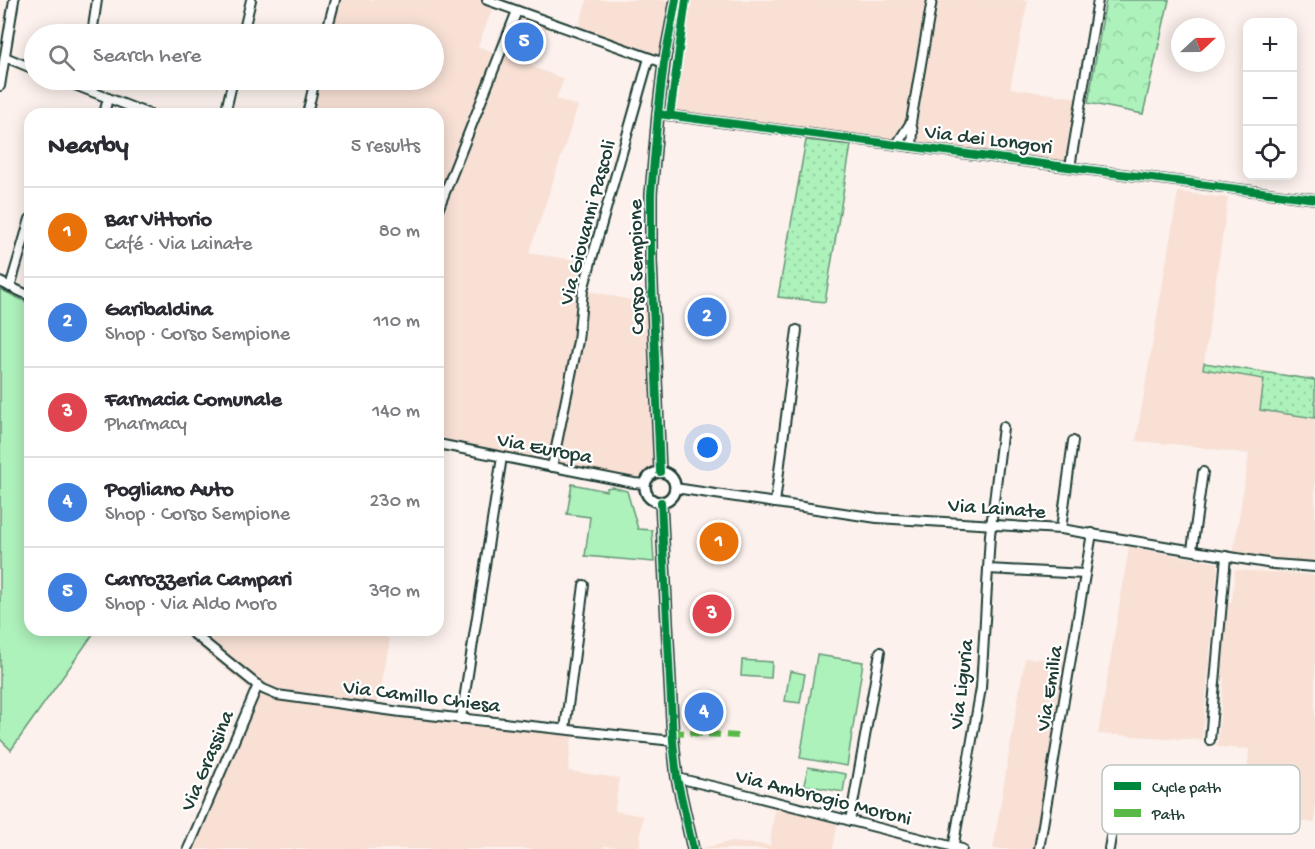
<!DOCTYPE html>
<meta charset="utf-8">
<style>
body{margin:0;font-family:"Gochi Hand",sans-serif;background:#f7f7f7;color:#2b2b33}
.controls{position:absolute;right:18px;top:18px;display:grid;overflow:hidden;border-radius:12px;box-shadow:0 3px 15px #0003}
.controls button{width:54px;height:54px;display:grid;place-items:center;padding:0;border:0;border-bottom:2px solid #e1e1e2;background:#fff;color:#2b2b33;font:30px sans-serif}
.compass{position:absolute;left:1171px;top:18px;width:54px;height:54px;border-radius:50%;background:#fff;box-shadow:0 3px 15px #0003;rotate:68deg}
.you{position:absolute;left:708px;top:448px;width:21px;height:21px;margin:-15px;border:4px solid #fff;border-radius:50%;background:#1a73e8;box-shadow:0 0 0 9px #1a73e833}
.badge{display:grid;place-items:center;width:39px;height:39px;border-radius:50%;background:#db2777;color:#fff;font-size:20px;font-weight:700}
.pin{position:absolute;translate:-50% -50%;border:3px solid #fff;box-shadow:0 2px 6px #0006}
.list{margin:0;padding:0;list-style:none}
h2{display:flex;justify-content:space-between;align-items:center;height:78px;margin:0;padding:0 24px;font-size:26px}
h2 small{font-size:20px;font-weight:400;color:#7c7c81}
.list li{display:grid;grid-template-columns:39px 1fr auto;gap:18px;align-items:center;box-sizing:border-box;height:90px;padding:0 24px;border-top:2px solid #e1e1e2}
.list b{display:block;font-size:22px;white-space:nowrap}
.list p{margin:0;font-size:20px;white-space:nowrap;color:#7c7c81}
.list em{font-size:20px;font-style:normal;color:#7c7c81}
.icon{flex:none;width:33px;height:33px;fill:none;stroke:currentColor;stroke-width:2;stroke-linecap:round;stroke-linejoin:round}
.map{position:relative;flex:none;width:1315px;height:849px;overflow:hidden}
.search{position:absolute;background:#fff;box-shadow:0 3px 15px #0003;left:24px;top:24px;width:420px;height:66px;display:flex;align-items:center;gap:15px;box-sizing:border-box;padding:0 21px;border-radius:33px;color:#7c7c81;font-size:22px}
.panel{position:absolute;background:#fff;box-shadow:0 3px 15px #0003;left:24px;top:108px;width:420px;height:528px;border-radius:18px}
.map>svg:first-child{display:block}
.built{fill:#f8e0d5}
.grass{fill:url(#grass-dots);stroke:#669778;stroke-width:1.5}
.forest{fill:url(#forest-crowns);stroke:#669778;stroke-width:1.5}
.park{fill:#adf1bb;stroke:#669778;stroke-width:1.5}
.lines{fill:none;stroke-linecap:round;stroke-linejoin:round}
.minor-casing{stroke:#1f3d34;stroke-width:12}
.major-casing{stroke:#1f3d34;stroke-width:14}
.minor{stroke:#fff;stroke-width:8}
.major{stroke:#fff;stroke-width:9}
.quiet{stroke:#58b947;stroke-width:6;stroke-dasharray:12 6;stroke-linecap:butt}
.cycleway-casing{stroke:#fff;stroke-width:11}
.cycleway{stroke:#00873e;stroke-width:8}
.labels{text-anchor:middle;stroke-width:4.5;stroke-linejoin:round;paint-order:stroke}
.street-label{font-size:21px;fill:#1f3d34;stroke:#fff}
.key{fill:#fff;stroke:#bcc5c2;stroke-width:1.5}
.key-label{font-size:16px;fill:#1f3d34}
</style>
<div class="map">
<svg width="1315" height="849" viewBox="0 0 1315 849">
<defs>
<pattern id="grass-dots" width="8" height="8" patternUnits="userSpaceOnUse" patternTransform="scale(1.5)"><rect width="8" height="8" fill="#adf1bb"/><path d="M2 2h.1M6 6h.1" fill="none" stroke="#94d0a1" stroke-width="1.8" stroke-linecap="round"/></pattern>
<pattern id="forest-crowns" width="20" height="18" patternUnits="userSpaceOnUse" patternTransform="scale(1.5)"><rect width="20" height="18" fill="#adf1bb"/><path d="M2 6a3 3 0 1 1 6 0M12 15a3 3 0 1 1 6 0" fill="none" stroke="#94d0a1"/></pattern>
</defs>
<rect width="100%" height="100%" fill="#fcf1ec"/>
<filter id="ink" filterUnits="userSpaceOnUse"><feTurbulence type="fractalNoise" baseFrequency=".0167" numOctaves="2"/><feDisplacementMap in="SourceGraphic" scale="12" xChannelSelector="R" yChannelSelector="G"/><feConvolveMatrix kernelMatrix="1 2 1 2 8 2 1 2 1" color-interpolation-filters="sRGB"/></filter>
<g filter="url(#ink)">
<g class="built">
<path d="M337,0H480L494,5L478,46L501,56L518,13L547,24L530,66L564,79L556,99L578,106L529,253L587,262L580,289L649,304L657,481L633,479L438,442V114H309L318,80H434V34H328Z"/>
<path d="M587,0H672L659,56L578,29Z"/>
<path d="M680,0H1028L1010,88L1077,98L1068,162L660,110Z"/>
<path d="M1178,192L1228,198L1203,369L1264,379L1260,410L1315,418V417V564L1273,562L1233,555L1249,454L1192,446L1136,441Z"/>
<path d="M1129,547L1218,563L1202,740L1098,734Z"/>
<path d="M1235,570L1315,575V823L1244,813L1249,749L1217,747L1224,678L1221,677L1228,602H1232Z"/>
<path d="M178,630H376V633L390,639L376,713L572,735L568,771L619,778L615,811L643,816L639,849L604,846L603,849H182L199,806L251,692L246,686Z"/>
<path d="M1025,658L1070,660L1039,849H993Z"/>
<path d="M776,799L839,815L833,849H699L729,842L770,845Z"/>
</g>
<g class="grass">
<path d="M806,140L851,145L825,302L778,297Z"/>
<path d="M1204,363L1315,380V418L1260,410L1264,379L1203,369Z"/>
</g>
<path class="forest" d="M1106,0H1169L1143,114L1088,103Z"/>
<g class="park">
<path d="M0,289L30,304V630H96L11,750L0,739Z"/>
<path d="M572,484L606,491L607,488L612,487L627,491L638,529L652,530L654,562L585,556L590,517L567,514Z"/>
<path d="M817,655L863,662L847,766L800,758Z"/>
<path d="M742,660L772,662L771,678L741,676Z"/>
<path d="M790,671L805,674L800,703L785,701Z"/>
<path d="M808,767L846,774L843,792L804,785Z"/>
</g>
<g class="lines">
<defs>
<g id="minor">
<path d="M487,0L664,63"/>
<path d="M92,34L97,0"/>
<path d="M243,34L251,0"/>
<path d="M326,34L335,0"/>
<path d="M5,57L34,69"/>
<path d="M62,80L149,114"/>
<path d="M0,86L14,0"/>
<path d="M104,114L108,98"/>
<path d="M225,114L233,80"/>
<path d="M307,114L315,80"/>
<path d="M658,114L1315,199"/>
<path d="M897,144L911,122"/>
<path d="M912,147L913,132L911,122L932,0"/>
<path d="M1070,167L1098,0"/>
<path d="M438,210L517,11"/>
<path d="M0,282L30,296"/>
<path d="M10,287L30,219"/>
<path d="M438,444L634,483L645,484"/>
<path d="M552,467L578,341L583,290L649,58"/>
<path d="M675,488L877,518L1061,529L1273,564L1315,567"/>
<path d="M775,503L797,330"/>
<path d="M1061,529L1073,441"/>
<path d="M1192,550L1203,472"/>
<path d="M988,569L1085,574"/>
<path d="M189,630L256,684L263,689L277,695L401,712L673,741"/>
<path d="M461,719L502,457"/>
<path d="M565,729L584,585"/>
<path d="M1210,740L1226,556"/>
<path d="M677,778L733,791L962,849"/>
<path d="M850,821L880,652"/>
<path d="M188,849L258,685"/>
<path d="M953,849L981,688L990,535L1003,427"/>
<path d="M1039,849L1092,533"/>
<path d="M1109,849L1122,770"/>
</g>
<g id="major">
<circle cx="660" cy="487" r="15"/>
<path d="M660,472L651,260V194L658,114L664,63L676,0"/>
<path d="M661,502L673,741L677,778L693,849"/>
</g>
</defs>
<use href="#minor" class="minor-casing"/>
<use href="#major" class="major-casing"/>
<use href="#minor" class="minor"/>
<use href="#major" class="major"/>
<path class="quiet" d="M672,732L739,736"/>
<defs>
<g id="cycleway">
<path d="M658,114L1315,199"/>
<path d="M670,115L686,0"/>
<path d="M660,472L651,260V194L658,114L664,63L676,0"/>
<path d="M661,502L673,741L677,778L693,849"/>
</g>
</defs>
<use href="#cycleway" class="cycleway-casing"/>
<use href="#cycleway" class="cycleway"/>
</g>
</g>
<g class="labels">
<g class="street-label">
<text transform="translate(989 138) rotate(7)" y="7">Via dei Longori</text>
<text transform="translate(586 222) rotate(-75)" y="7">Via Giovanni Pascoli</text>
<text transform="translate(635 267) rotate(-91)" y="7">Corso Sempione</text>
<text transform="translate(545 447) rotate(11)" y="7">Via Europa</text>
<text transform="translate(997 507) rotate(4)" y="7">Via Lainate</text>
<text transform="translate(960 684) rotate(-83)" y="7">Via Liguria</text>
<text transform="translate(1048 688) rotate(-81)" y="7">Via Emilia</text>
<text transform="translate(422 695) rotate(7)" y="7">Via Camillo Chiesa</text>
<text transform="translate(206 760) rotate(-67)" y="7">Via Grassina</text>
<text transform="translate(824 796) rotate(14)" y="7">Via Ambrogio Moroni</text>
</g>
</g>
<rect x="1102" y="765" width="198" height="69" rx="9" class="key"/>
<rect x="1114" y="782" width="27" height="8" fill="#00873e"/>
<rect x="1114" y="809" width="27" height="8" fill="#58b947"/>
<g class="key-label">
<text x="1152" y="792">Cycle path</text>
<text x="1152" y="819">Path</text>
</g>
</svg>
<div class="controls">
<button>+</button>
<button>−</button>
<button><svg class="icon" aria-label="locate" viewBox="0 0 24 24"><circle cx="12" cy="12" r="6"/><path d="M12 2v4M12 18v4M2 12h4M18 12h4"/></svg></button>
</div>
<svg class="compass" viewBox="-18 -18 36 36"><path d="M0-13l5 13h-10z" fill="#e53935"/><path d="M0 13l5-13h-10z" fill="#7c7c81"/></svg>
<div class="you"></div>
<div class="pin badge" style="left:719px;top:542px;background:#e8710a">1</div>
<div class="pin badge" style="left:707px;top:317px;background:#3f7fe0">2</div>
<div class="pin badge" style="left:712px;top:614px;background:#e0444e">3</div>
<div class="pin badge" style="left:704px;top:712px;background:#3f7fe0">4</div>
<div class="pin badge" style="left:524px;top:42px;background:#3f7fe0">5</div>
<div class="search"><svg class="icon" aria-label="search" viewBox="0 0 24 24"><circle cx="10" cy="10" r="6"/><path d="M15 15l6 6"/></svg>Search here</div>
<section class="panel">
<h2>Nearby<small>5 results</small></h2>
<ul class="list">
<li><span class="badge" style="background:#e8710a">1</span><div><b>Bar Vittorio</b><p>Café · Via Lainate</p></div><em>80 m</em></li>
<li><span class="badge" style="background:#3f7fe0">2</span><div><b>Garibaldina</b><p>Shop · Corso Sempione</p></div><em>110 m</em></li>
<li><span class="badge" style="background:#e0444e">3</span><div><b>Farmacia Comunale</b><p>Pharmacy</p></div><em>140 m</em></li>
<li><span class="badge" style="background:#3f7fe0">4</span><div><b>Pogliano Auto</b><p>Shop · Corso Sempione</p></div><em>230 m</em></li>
<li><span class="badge" style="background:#3f7fe0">5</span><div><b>Carrozzeria Campari</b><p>Shop · Via Aldo Moro</p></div><em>390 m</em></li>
</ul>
</section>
</div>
